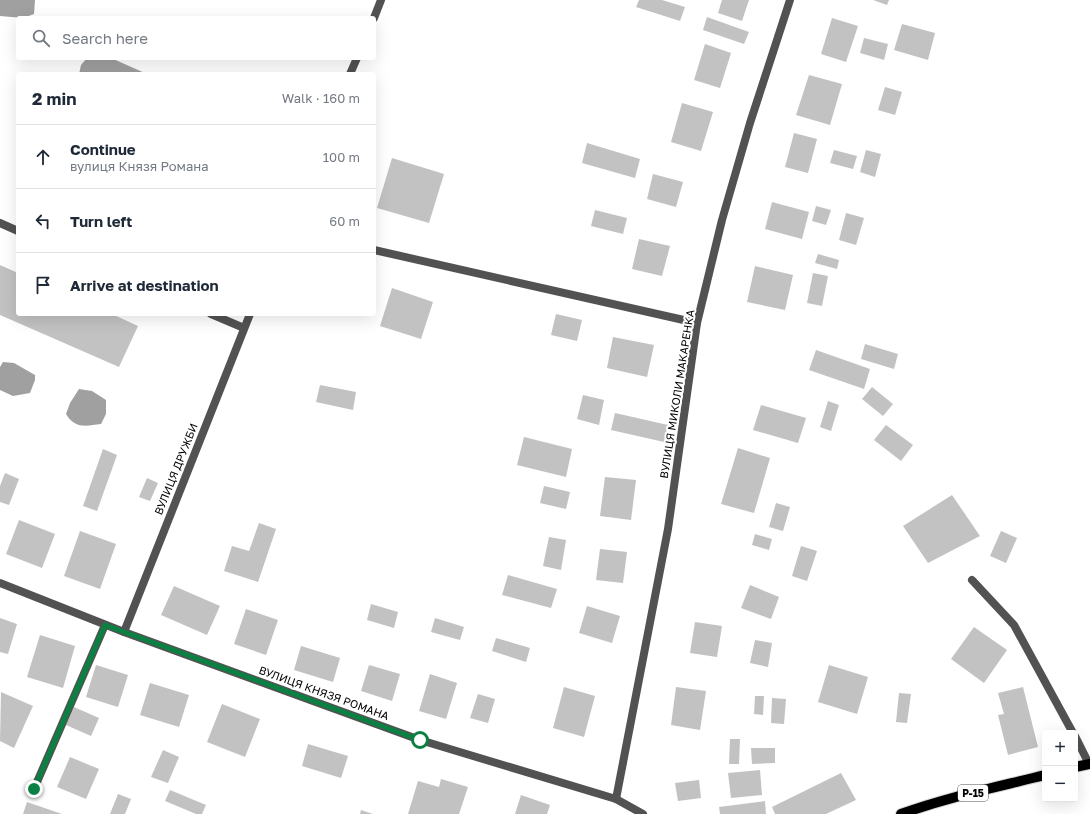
<!DOCTYPE html>
<meta charset="utf-8">
<style>
body{margin:0;font-family:"Golos Text",sans-serif;background:#f6f6f7;color:#1f2937}
.controls{position:absolute;right:12px;bottom:12px;display:grid;overflow:hidden;border-radius:4px;box-shadow:0 4px 16px #0002}
.controls button{width:36px;height:36px;display:grid;place-items:center;padding:0;border:0;border-bottom:1px solid #e0e1e3;background:#fff;color:#1f2937;font:20px sans-serif}
.stop{position:absolute;width:12px;height:12px;margin:-9px;border:3px solid #0b8043;border-radius:50%;background:#fff}
.stop.end{background:#0b8043;border-color:#fff;box-shadow:0 1px 4px #0008}
.list{margin:0;padding:0;list-style:none}
h2{display:flex;justify-content:space-between;align-items:center;height:52px;margin:0;padding:0 16px;font-size:17px}
h2 small{font-size:13px;font-weight:400;color:#747a83}
.list li{display:grid;grid-template-columns:26px 1fr auto;gap:12px;align-items:center;box-sizing:border-box;height:64px;padding:0 16px;border-top:1px solid #e0e1e3}
.list b{display:block;font-size:15px;white-space:nowrap}
.list p{margin:0;font-size:13px;white-space:nowrap;color:#747a83}
.list em{font-size:13px;font-style:normal;color:#747a83}
.icon{flex:none;width:22px;height:22px;fill:none;stroke:currentColor;stroke-width:2;stroke-linecap:round;stroke-linejoin:round}
.map{position:relative;flex:none;width:1090px;height:814px;overflow:hidden}
.search{position:absolute;background:#fff;box-shadow:0 4px 16px #0002;left:16px;top:16px;width:360px;height:44px;display:flex;align-items:center;gap:10px;box-sizing:border-box;padding:0 14px;border-radius:4px;color:#747a83;font-size:15px}
.panel{position:absolute;background:#fff;box-shadow:0 4px 16px #0002;left:16px;top:72px;width:360px;height:244px;border-radius:4px}
.map>svg:first-child{display:block}
.water{fill:#a0a0a0}
.building{fill:#c2c2c2}
.lines{fill:none;stroke-linecap:round;stroke-linejoin:round}
.primary-casing{stroke:#dbdbdb;stroke-width:12}
.service{stroke:#525252;stroke-width:8}
.minor{stroke:#525252;stroke-width:8}
.primary{stroke:#000;stroke-width:10}
.route{stroke:#0b8043;stroke-width:5}
.labels{text-anchor:middle;stroke-width:4;stroke-linejoin:round;paint-order:stroke}
.shield{fill:#fff;stroke:#4c4c4c;stroke-width:1}
.shield-label{font-size:10px;font-weight:bold;fill:#000}
.street-label{font-size:11px;fill:#000;stroke:#fff}
</style>
<div class="map">
<svg width="1090" height="814" viewBox="0 0 1090 814">
<rect width="100%" height="100%" fill="#fff"/>
<g class="water">
<path d="M0,0H35L34,14L23,18L0,16Z"/>
<path d="M87,58H111L147,74H79L81,65Z"/>
<path d="M3,362L14,363L35,375V380L30,393L13,396L0,390V367Z"/>
<path d="M79,389L92,391L106,400V414L101,424C86,426 75,429 66,414L70,403Z"/>
</g>
<g class="building">
<path d="M639,0H662L685,7L680,21L636,7Z"/>
<path d="M722,0H749L742,21L718,13Z"/>
<path d="M873,0H889L887,5Z"/>
<path d="M707,17L749,32L744,44L703,30Z"/>
<path d="M832,18L858,26L846,62L821,54Z"/>
<path d="M902,24L935,33L928,60L894,50Z"/>
<path d="M864,38L888,44L884,60L860,53Z"/>
<path d="M705,44L731,53L720,88L694,80Z"/>
<path d="M809,75L842,84L830,125L796,115Z"/>
<path d="M885,87L902,92L895,115L878,110Z"/>
<path d="M682,103L713,112L701,151L671,142Z"/>
<path d="M794,133L817,139L808,173L785,167Z"/>
<path d="M587,143L640,159L635,178L582,163Z"/>
<path d="M834,150L857,156L853,169L830,163Z"/>
<path d="M866,150L881,154L875,177L860,172Z"/>
<path d="M392,158L444,174L429,223L377,208Z"/>
<path d="M653,174L683,182L676,207L647,199Z"/>
<path d="M772,202L809,212L802,239L765,229Z"/>
<path d="M816,206L831,210L826,225L812,221Z"/>
<path d="M595,210L627,218L623,234L591,226Z"/>
<path d="M846,213L864,218L856,245L839,240Z"/>
<path d="M639,239L670,246L662,276L632,269Z"/>
<path d="M818,254L839,260L837,269L815,263Z"/>
<path d="M0,265L18,273V314H112L138,326L119,367L0,315Z"/>
<path d="M755,266L793,275L785,310L747,302Z"/>
<path d="M813,273L828,276L822,306L807,303Z"/>
<path d="M392,288L433,302L421,339L380,326Z"/>
<path d="M556,314L582,320L577,341L551,335Z"/>
<path d="M613,337L654,345L647,377L607,368Z"/>
<path d="M865,344L898,354L894,369L861,359Z"/>
<path d="M816,350L870,369L864,389L809,370Z"/>
<path d="M320,385L356,392L353,410L316,402Z"/>
<path d="M872,387L893,404L883,416L862,399Z"/>
<path d="M583,395L604,400L599,425L577,419Z"/>
<path d="M828,401L839,405L831,431L820,427Z"/>
<path d="M761,405L806,418L798,443L753,430Z"/>
<path d="M615,413L668,425L664,442L611,430Z"/>
<path d="M886,425L913,445L901,461L874,440Z"/>
<path d="M524,437L572,449L566,477L517,465Z"/>
<path d="M738,448L770,458L754,513L721,504Z"/>
<path d="M103,449L117,455L97,511L83,506Z"/>
<path d="M5,473L19,479L9,505L0,502V486Z"/>
<path d="M605,477L636,480L631,520L600,516Z"/>
<path d="M147,478L158,483L150,501L139,497Z"/>
<path d="M544,486L570,492L566,509L540,503Z"/>
<path d="M952,495L980,536L928,563L903,526Z"/>
<path d="M776,503L790,507L783,531L769,527Z"/>
<path d="M19,520L55,534L42,568L6,554Z"/>
<path d="M259,523L276,529L258,582L224,571L232,546L249,551Z"/>
<path d="M80,531L116,544L100,589L64,576Z"/>
<path d="M1001,531L1017,538L1006,563L990,556Z"/>
<path d="M755,534L772,539L769,550L752,545Z"/>
<path d="M549,537L566,540L561,570L543,566Z"/>
<path d="M801,546L817,551L807,581L792,576Z"/>
<path d="M600,549L627,552L623,583L596,580Z"/>
<path d="M508,575L557,589L551,608L502,595Z"/>
<path d="M750,585L779,597L771,619L741,608Z"/>
<path d="M174,586L220,606L207,635L161,615Z"/>
<path d="M371,604L398,612L394,628L367,620Z"/>
<path d="M587,606L620,616L612,643L579,633Z"/>
<path d="M246,609L278,620L266,655L234,644Z"/>
<path d="M0,618L17,624L8,654L0,652Z"/>
<path d="M435,618L464,627L460,640L431,632Z"/>
<path d="M695,622L722,626L717,657L690,653Z"/>
<path d="M974,627L1007,650L984,683L951,659Z"/>
<path d="M40,635L75,646L63,688L27,677Z"/>
<path d="M496,638L530,648L526,662L492,651Z"/>
<path d="M755,640L772,643L768,667L750,663Z"/>
<path d="M301,646L340,658L333,682L294,670Z"/>
<path d="M96,665L128,675L118,707L86,697Z"/>
<path d="M369,665L400,674L392,701L361,691Z"/>
<path d="M829,665L868,677L857,714L818,702Z"/>
<path d="M430,674L457,683L446,719L419,711Z"/>
<path d="M150,683L189,695L179,727L140,715Z"/>
<path d="M564,687L595,696L584,737L553,728Z"/>
<path d="M676,687L706,691L700,730L671,725Z"/>
<path d="M1023,687L1038,747L1008,755L998,715L1004,714L998,693Z"/>
<path d="M1,692L33,706L14,748L0,741Z"/>
<path d="M899,693L911,694L907,723L896,722Z"/>
<path d="M478,694L495,699L488,723L470,718Z"/>
<path d="M755,696H764L763,715L754,714Z"/>
<path d="M772,698L786,699L784,724L771,723Z"/>
<path d="M222,704L260,719L245,757L207,742Z"/>
<path d="M74,707L99,718L91,736L66,725Z"/>
<path d="M730,739H740L739,764H729Z"/>
<path d="M308,744L348,756L341,778L302,766Z"/>
<path d="M751,748H775V763L752,764Z"/>
<path d="M163,750L179,757L168,783L151,777Z"/>
<path d="M70,757L99,769L86,799L57,787Z"/>
<path d="M760,770L762,795L731,798L728,773Z"/>
<path d="M841,773L856,800L826,814H775L772,807Z"/>
<path d="M441,779L468,787L459,814H408L418,781L439,787Z"/>
<path d="M699,780L701,798L678,801L675,783Z"/>
<path d="M170,790L206,805L202,814H196L165,801Z"/>
<path d="M118,794L131,799L125,814H110Z"/>
<path d="M521,795L550,805L547,814H515Z"/>
<path d="M765,801L766,814H720L719,807Z"/>
<path d="M27,802L62,814H23Z"/>
<path d="M361,810L373,814H360Z"/>
</g>
<g class="lines">
<defs>
<g id="primary">
<path d="M1075,767L1090,764"/>
<path d="M901,814C948,797 997,787 1045,775"/>
</g>
</defs>
<use href="#primary" class="primary-casing"/>
<g class="service">
<path d="M374,250L697,323"/>
<path d="M972,580L1014,625L1073,733"/>
<path d="M1075,736L1089,764"/>
</g>
<g class="minor">
<path d="M374,18L381,0"/>
<path d="M350,74L357,58"/>
<path d="M0,223L18,231"/>
<path d="M211,314L244,328"/>
<path d="M0,583L124,632L420,740L616,799L643,814"/>
<path d="M124,632L250,314"/>
<path d="M34,789L105,625"/>
<path d="M616,799L668,529L697,323L722,220L750,123L790,0"/>
</g>
<use href="#primary" class="primary"/>
</g>
<g class="lines">
<path class="route" d="M34,789L105,625L420,740"/>
</g>
<g class="labels">
<rect class="shield" x="958" y="785" width="30" height="16" rx="3"/>
<g class="shield-label">
<text x="973" y="797">Р-15</text>
</g>
<g class="street-label">
<text transform="translate(677 394) rotate(-81)" y="4">ВУЛИЦЯ МИКОЛИ МАКАРЕНКА</text>
<text transform="translate(176 469) rotate(-68)" y="4">ВУЛИЦЯ ДРУЖБИ</text>
<text transform="translate(324 693) rotate(20)" y="4">ВУЛИЦЯ КНЯЗЯ РОМАНА</text>
</g>
</g>
</svg>
<div class="controls">
<button>+</button>
<button>−</button>
</div>
<div class="stop" style="left:420px;top:740px"></div>
<div class="stop end" style="left:34px;top:789px"></div>
<div class="search"><svg class="icon" aria-label="search" viewBox="0 0 24 24"><circle cx="10" cy="10" r="6"/><path d="M15 15l6 6"/></svg>Search here</div>
<section class="panel">
<h2>2 min<small>Walk · 160 m</small></h2>
<ul class="list">
<li><svg class="icon" aria-label="ahead" viewBox="0 0 24 24"><path d="M12 20V5M6 11l6-6 6 6"/></svg><div><b>Continue</b><p>вулиця Князя Романа</p></div><em>100 m</em></li>
<li><svg class="icon" aria-label="left" viewBox="0 0 24 24"><path d="M17 20v-9H6M10 6l-5 5 5 5"/></svg><div><b>Turn left</b></div><em>60 m</em></li>
<li><svg class="icon" aria-label="arrive" viewBox="0 0 24 24"><path d="M6 21V4h12l-3 4 3 4H6"/></svg><div><b>Arrive at destination</b></div></li>
</ul>
</section>
</div>
